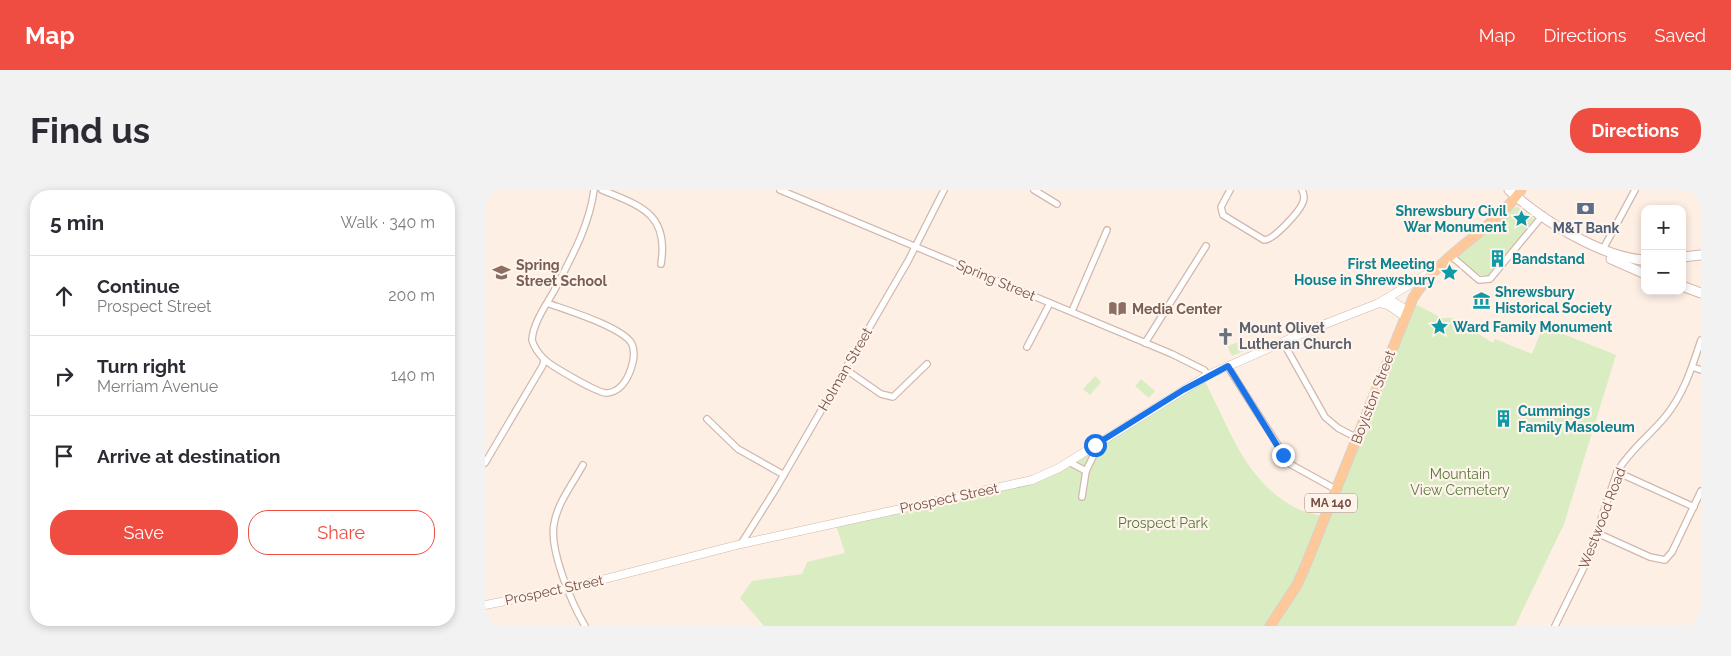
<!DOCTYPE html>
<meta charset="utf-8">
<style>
body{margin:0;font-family:Raleway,sans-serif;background:#f2f2f3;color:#2b2b33}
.controls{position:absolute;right:15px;top:15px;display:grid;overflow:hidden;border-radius:10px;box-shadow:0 2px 8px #0003}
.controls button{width:45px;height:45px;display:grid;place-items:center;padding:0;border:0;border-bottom:1px solid #e1e1e2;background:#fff;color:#2b2b33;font:25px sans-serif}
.stop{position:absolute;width:15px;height:15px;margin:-11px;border:4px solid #1a73e8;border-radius:50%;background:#fff}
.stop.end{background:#1a73e8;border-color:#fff;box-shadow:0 1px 5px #0008}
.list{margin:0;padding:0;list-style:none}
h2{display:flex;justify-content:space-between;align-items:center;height:65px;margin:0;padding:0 20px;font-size:21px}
h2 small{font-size:16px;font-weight:400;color:#7c7c81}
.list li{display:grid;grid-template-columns:32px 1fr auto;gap:15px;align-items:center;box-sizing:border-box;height:80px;padding:0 20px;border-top:1px solid #e1e1e2}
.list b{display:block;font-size:19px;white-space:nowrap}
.list p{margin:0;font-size:16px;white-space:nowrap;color:#7c7c81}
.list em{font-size:16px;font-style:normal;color:#7c7c81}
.actions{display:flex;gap:10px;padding:15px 20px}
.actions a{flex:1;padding:11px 0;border:1px solid #ef4c42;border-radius:20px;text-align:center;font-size:18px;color:#ef4c42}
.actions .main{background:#ef4c42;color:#fff}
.icon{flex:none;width:28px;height:28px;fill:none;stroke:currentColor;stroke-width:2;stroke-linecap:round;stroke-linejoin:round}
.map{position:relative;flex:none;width:1216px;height:436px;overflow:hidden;border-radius:20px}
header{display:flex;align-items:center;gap:30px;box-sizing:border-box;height:70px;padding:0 25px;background:#ef4c42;color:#fff}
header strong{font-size:24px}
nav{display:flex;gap:28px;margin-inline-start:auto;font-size:18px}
.intro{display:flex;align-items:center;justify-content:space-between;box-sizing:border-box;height:120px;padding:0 30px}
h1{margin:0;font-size:35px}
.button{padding:12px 22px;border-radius:20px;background:#ef4c42;color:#fff;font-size:18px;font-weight:700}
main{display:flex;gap:30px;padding:0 30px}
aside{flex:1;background:#fff;border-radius:20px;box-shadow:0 2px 8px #0003}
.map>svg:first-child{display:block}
.green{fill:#daecc1}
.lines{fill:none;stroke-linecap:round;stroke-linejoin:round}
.minor-casing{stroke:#d2b7ac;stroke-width:8}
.tertiary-casing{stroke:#d2b7ac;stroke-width:9}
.secondary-casing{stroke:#d8b7ab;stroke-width:11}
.primary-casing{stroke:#d9cecc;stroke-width:11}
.minor{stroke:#fff;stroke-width:5.5}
.tertiary{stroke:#fff;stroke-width:8}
.secondary{stroke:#fff;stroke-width:9}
.primary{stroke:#ffc899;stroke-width:9}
.route{stroke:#1a73e8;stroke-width:6}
.labels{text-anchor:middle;stroke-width:4.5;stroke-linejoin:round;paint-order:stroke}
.shield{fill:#fff4eb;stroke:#a08279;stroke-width:1}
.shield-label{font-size:12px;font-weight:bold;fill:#785148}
.culture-label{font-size:14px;font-weight:bold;fill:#0d838f;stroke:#fff4eb;text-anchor:start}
.service-label{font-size:14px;font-weight:bold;fill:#4e5e75;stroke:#fff4eb}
.education-label{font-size:14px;font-weight:bold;fill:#785e54;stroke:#fff4eb;text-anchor:start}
.street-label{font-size:14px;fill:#785148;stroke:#fff4eb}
.worship-label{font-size:14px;font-weight:bold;fill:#5b616d;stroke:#fff4eb;text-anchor:start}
.park-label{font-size:14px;fill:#58783c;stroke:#fff4eb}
</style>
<header>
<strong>Map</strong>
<nav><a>Map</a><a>Directions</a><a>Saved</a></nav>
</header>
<div class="intro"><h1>Find us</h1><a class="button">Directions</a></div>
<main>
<aside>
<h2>5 min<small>Walk · 340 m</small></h2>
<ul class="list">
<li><svg class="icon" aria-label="ahead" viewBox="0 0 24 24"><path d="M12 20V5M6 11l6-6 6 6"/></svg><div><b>Continue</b><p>Prospect Street</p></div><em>200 m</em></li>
<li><svg class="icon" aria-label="right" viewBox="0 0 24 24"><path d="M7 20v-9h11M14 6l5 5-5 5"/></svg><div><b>Turn right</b><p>Merriam Avenue</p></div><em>140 m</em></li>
<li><svg class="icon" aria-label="arrive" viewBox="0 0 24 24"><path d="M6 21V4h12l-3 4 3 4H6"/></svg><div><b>Arrive at destination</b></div></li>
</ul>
<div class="actions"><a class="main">Save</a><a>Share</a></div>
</aside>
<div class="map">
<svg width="1216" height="436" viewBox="0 0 1216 436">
<rect width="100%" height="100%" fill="#feefe4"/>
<g class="green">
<path d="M1033,17L1049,29L1005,85C993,88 982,77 974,69L973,65L1027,18Z"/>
<path d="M926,112L957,128H968L1008,153L1010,149L1047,164L1058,136L1131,165L1079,334L1030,436H279L255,408L267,391L317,384L322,372L360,363L350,332L547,290L718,188C744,236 759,291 811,318C820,323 832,324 841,327Z"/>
<circle cx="829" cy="151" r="6"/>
<path d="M757,151L761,160L747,166L742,156Z"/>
<path d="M610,186L616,192L605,205L598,199Z"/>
<path d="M656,189L670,201L664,208L650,196Z"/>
</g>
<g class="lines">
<defs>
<g id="minor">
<path d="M117,0C156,16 184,24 176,74"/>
<path d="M295,0L687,164L719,180L723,185"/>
<path d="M549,0L572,14"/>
<path d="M745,0L736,17L738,25L779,50C789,50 815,21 818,12C820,7 819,4 817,0"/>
<path d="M1117,61L1150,0"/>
<path d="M965,65L994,90L1005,89L1058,25"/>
<path d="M62,113C81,120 138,137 147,154C151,164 148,174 144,184C140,193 133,202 122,203C114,204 66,176 59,169C54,164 49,157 47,150C48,133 61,115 69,101C86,68 104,37 109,0"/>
<path d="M587,121L622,40"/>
<path d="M798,152L840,227L853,238L872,248"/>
<path d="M660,153L721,56"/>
<path d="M542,157L565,113"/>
<path d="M743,177L805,274L852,300"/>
<path d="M1207,177L1216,180"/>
<path d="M360,179L396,204L408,207L442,174"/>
<path d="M222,229L253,259L299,285"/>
<path d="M584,272L601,281"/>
<path d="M0,273L58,175L59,169"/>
<path d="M98,275C88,293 72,314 69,334C64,360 87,414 100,436"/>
<path d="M1132,282L1209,317"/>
<path d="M597,307L601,281L614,254"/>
<path d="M1112,343L1165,367L1180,370L1187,362L1216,301"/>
<path d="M256,354L290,300L423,71L459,0"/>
<path d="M1070,436L1102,371L1132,282C1144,261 1165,245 1180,227C1199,204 1207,177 1216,150"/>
</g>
<g id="tertiary">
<path d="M902,108L921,120"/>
<path d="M894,113L903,115L919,126"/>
<path d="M0,415L81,399L256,354L547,290L574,278L723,185L825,140L894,113L947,81"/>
</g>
<g id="secondary">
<path d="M1024,0C1055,29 1117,68 1160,70"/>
<path d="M1197,67L1216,65"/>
<path d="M1126,69L1160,84"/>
<path d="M1197,96L1216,103"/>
</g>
<path id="primary" d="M785,436L812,395L820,377L928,108C956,63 1007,41 1036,0"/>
</defs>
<use href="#minor" class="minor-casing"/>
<use href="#tertiary" class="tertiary-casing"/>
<use href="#secondary" class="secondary-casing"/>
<use href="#primary" class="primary-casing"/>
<use href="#minor" class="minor"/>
<use href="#tertiary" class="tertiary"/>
<use href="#secondary" class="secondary"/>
<use href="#primary" class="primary"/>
</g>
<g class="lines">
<path class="route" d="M610,255L698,200L743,176L798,265"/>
</g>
<defs>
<symbol id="bank-bare" viewBox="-9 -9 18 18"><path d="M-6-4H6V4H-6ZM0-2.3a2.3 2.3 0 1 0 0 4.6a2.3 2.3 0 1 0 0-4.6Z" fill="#5c6f8a" stroke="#fff4eb" stroke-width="2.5" paint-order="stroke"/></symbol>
<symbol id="sight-bare" viewBox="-9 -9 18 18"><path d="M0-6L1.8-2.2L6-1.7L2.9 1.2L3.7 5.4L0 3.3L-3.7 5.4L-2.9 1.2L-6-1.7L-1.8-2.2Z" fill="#0f9aa8" stroke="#fff4eb" stroke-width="2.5" paint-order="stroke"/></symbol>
<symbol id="building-bare" viewBox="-9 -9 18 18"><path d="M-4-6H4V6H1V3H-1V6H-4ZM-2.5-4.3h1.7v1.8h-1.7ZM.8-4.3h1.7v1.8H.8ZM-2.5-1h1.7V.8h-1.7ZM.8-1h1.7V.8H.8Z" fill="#0f9aa8" stroke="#fff4eb" stroke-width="2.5" paint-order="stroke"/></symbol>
<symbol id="school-bare" viewBox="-9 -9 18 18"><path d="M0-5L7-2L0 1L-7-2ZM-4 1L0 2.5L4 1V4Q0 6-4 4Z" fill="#8d6e63" stroke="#fff4eb" stroke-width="2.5" paint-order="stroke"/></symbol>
<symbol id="museum-bare" viewBox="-9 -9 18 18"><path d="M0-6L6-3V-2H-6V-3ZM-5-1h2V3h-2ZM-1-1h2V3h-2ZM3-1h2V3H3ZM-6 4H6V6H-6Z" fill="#0f9aa8" stroke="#fff4eb" stroke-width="2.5" paint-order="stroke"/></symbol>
<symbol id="library-bare" viewBox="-9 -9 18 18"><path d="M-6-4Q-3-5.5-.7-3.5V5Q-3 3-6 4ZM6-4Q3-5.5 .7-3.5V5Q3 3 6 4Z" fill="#8d6e63" stroke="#fff4eb" stroke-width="2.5" paint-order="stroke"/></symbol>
<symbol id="church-bare" viewBox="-9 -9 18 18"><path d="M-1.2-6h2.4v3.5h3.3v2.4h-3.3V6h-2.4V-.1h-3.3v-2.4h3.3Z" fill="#6b7280" stroke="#fff4eb" stroke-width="2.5" paint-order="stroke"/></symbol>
</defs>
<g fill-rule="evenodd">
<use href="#bank-bare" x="1088" y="6" width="25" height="25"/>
<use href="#sight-bare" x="1024" y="16" width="25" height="25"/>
<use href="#building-bare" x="1000" y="56" width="25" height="25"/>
<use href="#sight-bare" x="952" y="70" width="25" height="25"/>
<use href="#school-bare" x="4" y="70" width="25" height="25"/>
<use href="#museum-bare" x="984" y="98" width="25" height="25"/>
<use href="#library-bare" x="620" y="106" width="25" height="25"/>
<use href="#sight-bare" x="942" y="124" width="25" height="25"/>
<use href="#church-bare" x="728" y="134" width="25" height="25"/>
<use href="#building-bare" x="1006" y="216" width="25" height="25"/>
</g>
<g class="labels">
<rect class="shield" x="820" y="303.5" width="52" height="19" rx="4"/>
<g class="shield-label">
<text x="846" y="317">MA 140</text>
</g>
<g class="culture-label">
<text x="1022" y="26" text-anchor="end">Shrewsbury Civil<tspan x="1022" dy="16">War Monument</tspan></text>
<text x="1027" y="74">Bandstand</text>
<text x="950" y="79" text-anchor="end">First Meeting<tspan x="950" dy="16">House in Shrewsbury</tspan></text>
<text x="1010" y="107">Shrewsbury<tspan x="1010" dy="16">Historical Society</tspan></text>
<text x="968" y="142">Ward Family Monument</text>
<text x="1033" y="226">Cummings<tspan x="1033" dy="16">Family Masoleum</tspan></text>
</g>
<g class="service-label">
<text x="1101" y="43">M&amp;T Bank</text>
</g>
<g class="education-label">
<text x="31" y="80">Spring<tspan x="31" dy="16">Street School</tspan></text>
<text x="647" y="124">Media Center</text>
</g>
<g class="street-label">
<text transform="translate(511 90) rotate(23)" y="5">Spring Street</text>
<text transform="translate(360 179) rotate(-60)" y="5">Holman Street</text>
<text transform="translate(888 207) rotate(-69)" y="5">Boylston Street</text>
<text transform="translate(464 308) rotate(-12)" y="5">Prospect Street</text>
<text transform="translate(1117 328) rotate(-69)" y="5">Westwood Road</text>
<text transform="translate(69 400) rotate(-12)" y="5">Prospect Street</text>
</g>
<g class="worship-label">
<text x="754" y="143">Mount Olivet<tspan x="754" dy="16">Lutheran Church</tspan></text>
</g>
<g class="park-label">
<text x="975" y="289">Mountain<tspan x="975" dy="16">View Cemetery</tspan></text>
<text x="678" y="338">Prospect Park</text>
</g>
</g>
</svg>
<div class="controls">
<button>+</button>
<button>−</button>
</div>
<div class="stop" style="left:610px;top:255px"></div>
<div class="stop end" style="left:798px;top:265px"></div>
</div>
</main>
